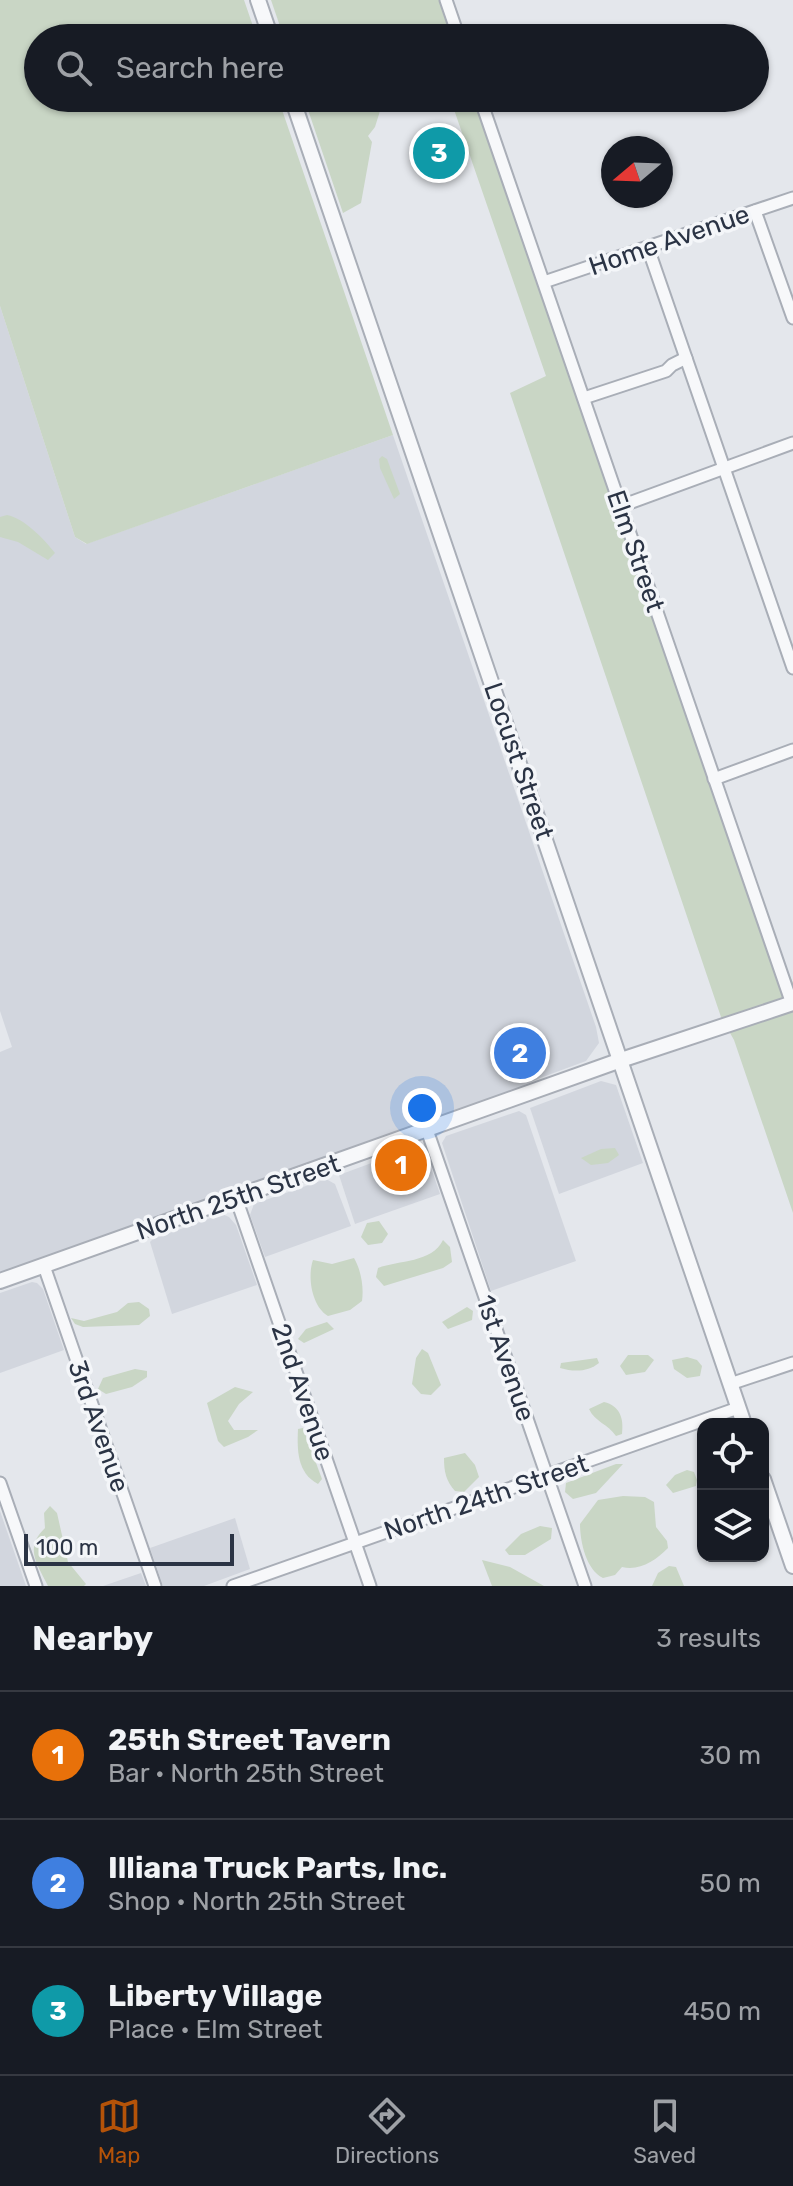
<!DOCTYPE html>
<meta charset="utf-8">
<style>
body{margin:0;font-family:Rubik,sans-serif;background:#242831;color:#f1f3f6}
.controls{position:absolute;right:24px;bottom:24px;display:grid;overflow:hidden;border-radius:16px;box-shadow:0 2px 6px #0004}
.controls button{width:72px;height:72px;display:grid;place-items:center;padding:0;border:0;border-bottom:2px solid #363941;background:#171b24;color:#f1f3f6;font:40px sans-serif}
.compass{position:absolute;left:601px;top:136px;width:72px;height:72px;border-radius:50%;background:#171b24;box-shadow:0 2px 6px #0004;rotate:251deg}
.scale{position:absolute;left:24px;bottom:20px;width:210px;box-sizing:border-box;padding-left:8px;border:4px solid #2b3445;border-top:0;font-size:22px;line-height:28px;white-space:nowrap;color:#2b3445;-webkit-text-stroke:6px #f4f6f9;paint-order:stroke}
.you{position:absolute;left:422px;top:1108px;width:28px;height:28px;margin:-20px;border:6px solid #fff;border-radius:50%;background:#1a73e8;box-shadow:0 0 0 12px #1a73e833}
.badge{display:grid;place-items:center;width:52px;height:52px;border-radius:50%;background:#b45309;color:#fff;font-size:26px;font-weight:700}
.pin{position:absolute;translate:-50% -50%;border:4px solid #fff;box-shadow:0 2px 8px #0006}
.list{margin:0;padding:0;list-style:none}
h2{display:flex;justify-content:space-between;align-items:center;height:104px;margin:0;padding:0 32px;font-size:34px}
h2 small{font-size:26px;font-weight:400;color:#9ea1a6}
.list li{display:grid;grid-template-columns:52px 1fr auto;gap:24px;align-items:center;box-sizing:border-box;height:128px;padding:0 32px;border-top:2px solid #363941}
.list b{display:block;font-size:30px;white-space:nowrap}
.list p{margin:0;font-size:26px;white-space:nowrap;color:#9ea1a6}
.list em{font-size:26px;font-style:normal;color:#9ea1a6}
.icon{flex:none;width:44px;height:44px;fill:none;stroke:currentColor;stroke-width:2;stroke-linecap:round;stroke-linejoin:round}
.map{position:relative;flex:none;width:793px;height:1586px;overflow:hidden}
.search{position:absolute;background:#171b24;box-shadow:0 2px 6px #0004;left:24px;right:24px;top:24px;height:88px;display:flex;align-items:center;gap:20px;box-sizing:border-box;padding:0 28px;border-radius:44px;color:#9ea1a6;font-size:30px}
.sheet{height:488px;background:#171b24}
nav{display:flex;justify-content:space-around;align-items:center;box-sizing:border-box;height:112px;border-top:2px solid #363941;background:#171b24;font-size:22px;color:#9ea1a6}
nav a{display:grid;justify-items:center;gap:4px}
nav .on{color:#b45309}
.map>svg:first-child{display:block}
.built{fill:#d2d6de}
.green{fill:#c9d6c5}
.lines{fill:none;stroke-linecap:round;stroke-linejoin:round}
.minor-casing{stroke:#a9aeb7;stroke-width:15}
.tertiary-casing{stroke:#a9aeb7;stroke-width:18}
.minor{stroke:#f7f8fa;stroke-width:11}
.tertiary{stroke:#f7f8fa;stroke-width:14}
.labels{text-anchor:middle;stroke-width:7;stroke-linejoin:round;paint-order:stroke}
.street-label{font-size:26px;fill:#2b3445;stroke:#f4f6f9}
</style>
<div class="map">
<svg width="793" height="1586" viewBox="0 0 793 1586">
<rect width="100%" height="100%" fill="#e4e7ec"/>
<g class="built">
<path d="M0,306L75,537L86,544L393,435L596,1027L599,1043L586,1061L540,1078L490,1101L0,1275V1052L12,1047L0,1011Z"/>
<path d="M601,1081L616,1085L643,1163L559,1194L530,1108Z"/>
<path d="M519,1111L526,1115L576,1261L491,1291L442,1143L446,1136Z"/>
<path d="M415,1147L426,1153L440,1194L355,1224L339,1175Z"/>
<path d="M326,1179L335,1184L351,1226L265,1257L250,1215L254,1204Z"/>
<path d="M222,1214L229,1217L236,1225L257,1285L172,1314L150,1242L153,1239Z"/>
<path d="M32,1282L37,1283L43,1289L64,1350L0,1373V1293Z"/>
<path d="M0,1511L26,1586H0Z"/>
<path d="M235,1518L250,1569L204,1586H163L150,1548Z"/>
<path d="M141,1573L146,1586H103Z"/>
</g>
<g class="green">
<path d="M0,0H244L257,38H38V98H278L393,435L87,544L75,537L0,306Z"/>
<path d="M271,0H446L459,38H284Z"/>
<path d="M304,98H384L375,127L368,136L372,142L361,203L343,213Z"/>
<path d="M450,98H480L755,895L793,983V1213L734,1040L721,1017L510,393L546,376Z"/>
<path d="M382,456L387,459L400,494L394,499L380,468L379,459Z"/>
<path d="M7,515C24,518 44,539 55,553L48,560L18,542L0,537V517Z"/>
<path d="M615,1148L619,1155L608,1163L591,1165L581,1158L601,1149Z"/>
<path d="M379,1221L388,1234L382,1243L368,1245L361,1237L367,1223Z"/>
<path d="M443,1240L450,1247L452,1262L443,1268L384,1286L376,1277L378,1268C399,1260 432,1263 443,1240Z"/>
<path d="M354,1258C361,1270 364,1287 362,1301L350,1310L328,1316C312,1307 307,1277 313,1260L332,1264Z"/>
<path d="M139,1302L149,1309L150,1316L139,1325L83,1327L75,1324L71,1318L84,1321L117,1312L128,1303Z"/>
<path d="M467,1307L473,1311L472,1320L448,1329L442,1322Z"/>
<path d="M327,1322L334,1329L304,1343L298,1339L306,1329Z"/>
<path d="M422,1349L428,1353L441,1385L431,1395L421,1394L412,1384L416,1358Z"/>
<path d="M628,1355H648L654,1360L645,1372L626,1375L620,1366Z"/>
<path d="M687,1357L697,1360L702,1366L700,1376L687,1378L674,1369L672,1360Z"/>
<path d="M597,1358L599,1363C588,1372 574,1372 560,1368L561,1363Z"/>
<path d="M135,1369L147,1371V1377L132,1387L106,1394L98,1389L103,1378Z"/>
<path d="M235,1387L253,1392L239,1404L228,1421L234,1430H258L248,1437L224,1447L218,1441L207,1403Z"/>
<path d="M604,1402C620,1406 624,1418 622,1434L616,1436C608,1424 595,1422 589,1409Z"/>
<path d="M303,1428L322,1479L318,1484C297,1473 297,1450 298,1429Z"/>
<path d="M465,1453L475,1465L479,1477L464,1492L455,1491C446,1481 444,1472 444,1458Z"/>
<path d="M616,1464H623L596,1493L573,1499L565,1492L566,1483Z"/>
<path d="M687,1470L694,1472L697,1480L696,1486L673,1493L666,1485L675,1475Z"/>
<path d="M623,1496L645,1497L654,1502L656,1527L667,1541L668,1548C655,1561 640,1571 622,1567L615,1575L603,1578C586,1570 580,1541 580,1524L598,1500Z"/>
<path d="M50,1506L57,1513L68,1562L86,1584L84,1586H48C37,1564 24,1548 45,1528L44,1513Z"/>
<path d="M540,1526L552,1528L551,1539L525,1555H509L505,1550L521,1534Z"/>
<path d="M482,1560L510,1567L544,1586H492Z"/>
<path d="M669,1566L676,1567L684,1586H652L658,1573Z"/>
</g>
<g class="lines">
<defs>
<g id="minor">
<path d="M446,0L459,38"/>
<path d="M480,98L792,1004"/>
<path d="M755,211L793,318"/>
<path d="M648,248L793,668"/>
<path d="M544,282L793,198"/>
<path d="M584,398L666,371L672,365L686,358"/>
<path d="M621,506L793,443"/>
<path d="M714,779L793,750"/>
<path d="M427,1130L585,1586"/>
<path d="M236,1198L370,1586"/>
<path d="M44,1266L155,1586"/>
<path d="M730,1384L793,1363"/>
<path d="M0,1483L36,1586"/>
<path d="M233,1586L738,1408"/>
</g>
<g id="tertiary">
<path d="M258,0L271,38"/>
<path d="M292,98L744,1424"/>
<path d="M0,1281L621,1060L793,1003"/>
<path d="M763,1479L793,1566"/>
</g>
</defs>
<use href="#minor" class="minor-casing"/>
<use href="#tertiary" class="tertiary-casing"/>
<use href="#minor" class="minor"/>
<use href="#tertiary" class="tertiary"/>
</g>
<g class="labels">
<g class="street-label">
<text transform="translate(669 240) rotate(-19)" y="9">Home Avenue</text>
<text transform="translate(636 551) rotate(71)" y="9">Elm Street</text>
<text transform="translate(519 761) rotate(71)" y="9">Locust Street</text>
<text transform="translate(238 1197) rotate(-19)" y="9">North 25th Street</text>
<text transform="translate(506 1358) rotate(71)" y="9">1st Avenue</text>
<text transform="translate(303 1392) rotate(71)" y="9">2nd Avenue</text>
<text transform="translate(99 1426) rotate(71)" y="9">3rd Avenue</text>
<text transform="translate(486 1497) rotate(-19)" y="9">North 24th Street</text>
</g>
</g>
</svg>
<div class="controls">
<button><svg class="icon" aria-label="locate" viewBox="0 0 24 24"><circle cx="12" cy="12" r="6"/><path d="M12 2v4M12 18v4M2 12h4M18 12h4"/></svg></button>
<button><svg class="icon" aria-label="layers" viewBox="0 0 24 24"><path d="M12 4l9 5-9 5-9-5zM3 14l9 5 9-5"/></svg></button>
</div>
<svg class="compass" viewBox="-18 -18 36 36"><path d="M0-13l5 13h-10z" fill="#e53935"/><path d="M0 13l5-13h-10z" fill="#9ea1a6"/></svg>
<div class="scale">100 m</div>
<div class="you"></div>
<div class="pin badge" style="left:401px;top:1165px;background:#e8710a">1</div>
<div class="pin badge" style="left:520px;top:1053px;background:#3f7fe0">2</div>
<div class="pin badge" style="left:439px;top:153px;background:#0f9aa8">3</div>
<div class="search"><svg class="icon" aria-label="search" viewBox="0 0 24 24"><circle cx="10" cy="10" r="6"/><path d="M15 15l6 6"/></svg>Search here</div>
</div>
<section class="sheet">
<h2>Nearby<small>3 results</small></h2>
<ul class="list">
<li><span class="badge" style="background:#e8710a">1</span><div><b>25th Street Tavern</b><p>Bar · North 25th Street</p></div><em>30 m</em></li>
<li><span class="badge" style="background:#3f7fe0">2</span><div><b>Illiana Truck Parts, Inc.</b><p>Shop · North 25th Street</p></div><em>50 m</em></li>
<li><span class="badge" style="background:#0f9aa8">3</span><div><b>Liberty Village</b><p>Place · Elm Street</p></div><em>450 m</em></li>
</ul>
</section>
<nav>
<a class="on"><svg class="icon" aria-label="map" viewBox="0 0 24 24"><path d="M3 6l6-2 6 2 6-2v14l-6 2-6-2-6 2zM9 4v14M15 6v14"/></svg>Map</a>
<a><svg class="icon" aria-label="directions" viewBox="0 0 24 24"><path d="M12 3l9 9-9 9-9-9zM9 14v-3h6M13 9l2 2-2 2"/></svg>Directions</a>
<a><svg class="icon" aria-label="saved" viewBox="0 0 24 24"><path d="M7 4h10v16l-5-4-5 4z"/></svg>Saved</a>
</nav>
